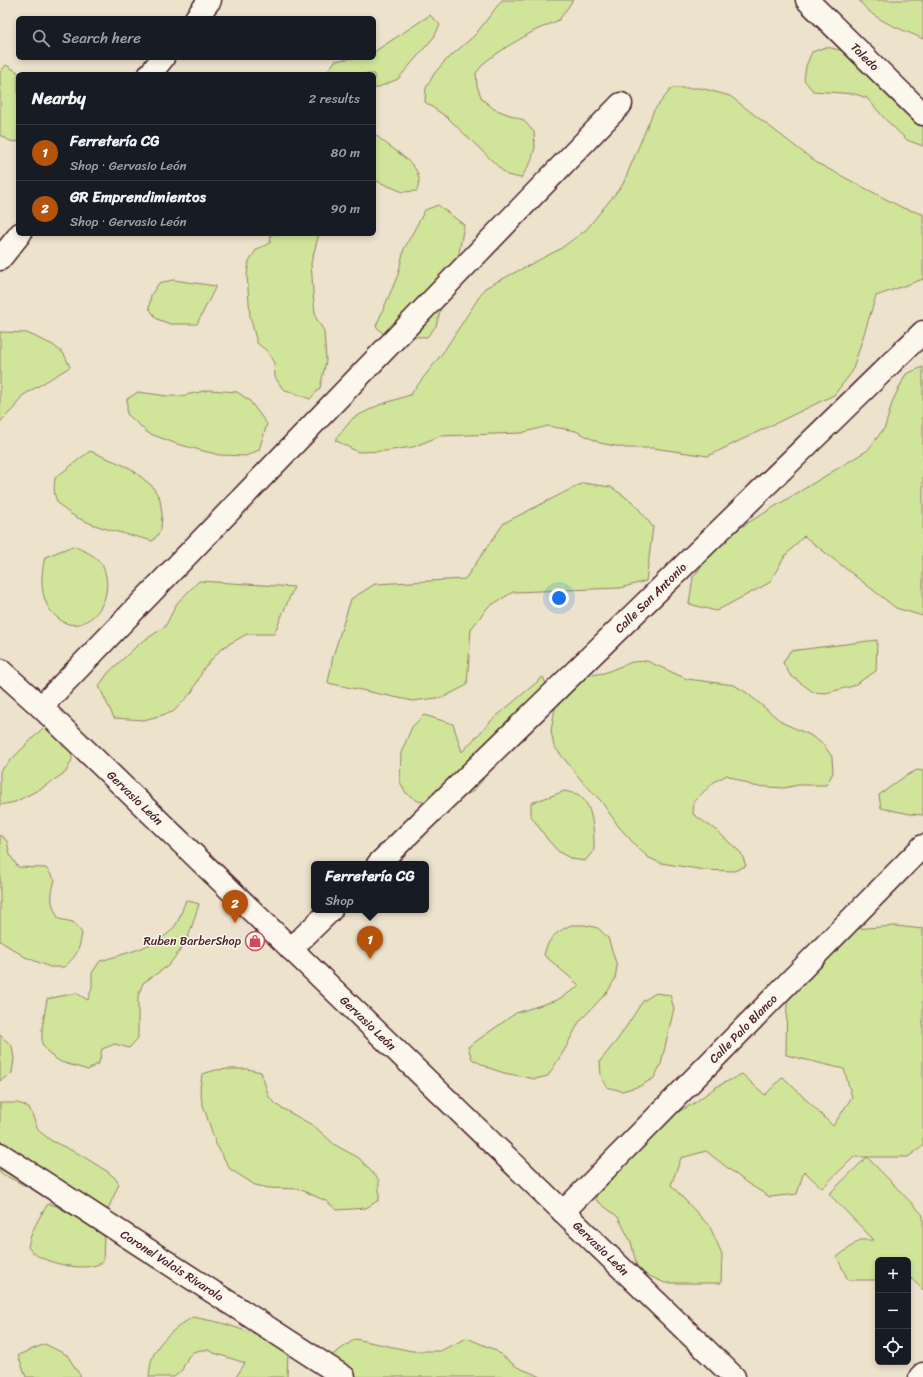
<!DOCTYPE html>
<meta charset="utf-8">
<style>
body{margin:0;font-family:Sriracha,sans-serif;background:#242831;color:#f1f3f6}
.controls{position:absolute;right:12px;bottom:12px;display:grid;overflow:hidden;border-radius:6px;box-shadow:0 2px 6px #0003}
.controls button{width:36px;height:36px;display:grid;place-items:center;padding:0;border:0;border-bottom:1px solid #363941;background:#171b24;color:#f1f3f6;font:20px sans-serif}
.you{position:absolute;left:559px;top:598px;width:14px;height:14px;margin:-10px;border:3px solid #fff;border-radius:50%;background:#1a73e8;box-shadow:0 0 0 6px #1a73e833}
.badge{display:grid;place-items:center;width:26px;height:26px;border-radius:50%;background:#b45309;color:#fff;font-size:13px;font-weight:700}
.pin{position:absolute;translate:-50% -33px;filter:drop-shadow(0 1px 2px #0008)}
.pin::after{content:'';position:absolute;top:21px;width:14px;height:12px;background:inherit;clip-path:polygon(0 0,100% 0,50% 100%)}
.popup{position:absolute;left:311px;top:861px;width:118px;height:52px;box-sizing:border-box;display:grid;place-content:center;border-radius:6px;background:#171b24;filter:drop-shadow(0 1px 3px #0005);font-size:13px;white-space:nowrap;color:#9ea1a6}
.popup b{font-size:15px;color:#f1f3f6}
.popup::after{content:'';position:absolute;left:50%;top:100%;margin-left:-8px;border:8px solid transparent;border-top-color:#171b24}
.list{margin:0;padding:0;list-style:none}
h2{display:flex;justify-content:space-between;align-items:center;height:52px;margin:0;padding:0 16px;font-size:17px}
h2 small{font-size:13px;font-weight:400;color:#9ea1a6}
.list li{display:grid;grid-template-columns:26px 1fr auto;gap:12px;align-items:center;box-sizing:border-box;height:56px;padding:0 16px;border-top:1px solid #363941}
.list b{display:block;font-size:15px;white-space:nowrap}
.list p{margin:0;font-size:13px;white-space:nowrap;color:#9ea1a6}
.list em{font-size:13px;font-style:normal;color:#9ea1a6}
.icon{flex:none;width:22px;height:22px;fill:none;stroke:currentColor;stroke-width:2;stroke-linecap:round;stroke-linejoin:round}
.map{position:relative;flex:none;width:923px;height:1377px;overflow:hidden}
.search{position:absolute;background:#171b24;box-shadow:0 2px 6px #0003;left:16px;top:16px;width:360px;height:44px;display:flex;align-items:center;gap:10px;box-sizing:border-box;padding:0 14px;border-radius:6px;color:#9ea1a6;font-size:15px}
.panel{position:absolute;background:#171b24;box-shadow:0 2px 6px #0003;left:16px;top:72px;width:360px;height:164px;border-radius:6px}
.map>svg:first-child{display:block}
.green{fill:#d1e59a;stroke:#8e8262}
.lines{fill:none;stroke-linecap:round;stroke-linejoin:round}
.minor-casing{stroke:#4a1f2b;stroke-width:25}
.major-casing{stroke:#4a1f2b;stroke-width:25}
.minor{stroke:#fbf7ec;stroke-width:22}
.major{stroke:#fbf7ec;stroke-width:22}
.labels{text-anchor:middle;stroke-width:3;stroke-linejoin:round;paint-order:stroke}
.street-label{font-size:12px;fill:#4a1f2b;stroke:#fbf7ec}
.poi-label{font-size:12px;fill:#4a1f2b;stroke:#fbf7ec;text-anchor:end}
</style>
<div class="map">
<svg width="923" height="1377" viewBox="0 0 923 1377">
<rect width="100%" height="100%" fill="#ede2cc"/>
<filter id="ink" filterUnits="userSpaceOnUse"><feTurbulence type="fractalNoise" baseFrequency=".025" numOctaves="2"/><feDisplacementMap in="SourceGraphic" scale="8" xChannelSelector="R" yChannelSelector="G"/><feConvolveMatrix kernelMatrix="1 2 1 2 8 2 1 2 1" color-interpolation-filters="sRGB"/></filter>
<g filter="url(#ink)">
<g class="green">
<path d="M502,0H573L559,20L534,31L508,46L485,62L476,73L477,86L482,99L494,109L523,120L534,132L535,147L531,162L521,178L507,175L448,118L425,102L426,88L434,74L444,62L475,35Z"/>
<path d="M859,0H923V39C901,28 874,22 859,0Z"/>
<path d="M430,15L440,25L434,37L398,79L374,89V74H326L335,61L352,58H374V52Z"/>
<path d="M826,47L840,50L854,56L923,105V146L907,140L885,119L867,98L855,94L813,91L804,80L806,66L812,52Z"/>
<path d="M6,65L21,74H18V142L10,141L0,135V72Z"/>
<path d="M672,88H701L730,96L817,163L903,208L923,214V279L876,296L852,372L834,395L708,456L653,448H626L600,443L576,431L548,426L521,433L440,436L413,447L385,451L358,452L335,440L353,418L379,405L410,395L444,351L485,288L560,249L586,230L623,184L654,110Z"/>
<path d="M374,133C385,146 418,161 419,179C419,183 418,187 417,191L403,192L374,180Z"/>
<path d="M438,205L464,225L459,253L448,281L436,326L427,337L385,336L376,326L398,275L404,249L425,210Z"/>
<path d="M271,234H319L311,263L314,305L316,318L324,331L326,361L320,388L310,399L283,389L275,377L274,363L267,351L257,343L250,316L247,275L249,261L257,249L270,243Z"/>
<path d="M173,280L216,286L197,324H170L157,319L149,308L151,295L159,283Z"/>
<path d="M0,332L27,333L53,345L64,354L70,367L22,396L14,408L0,422Z"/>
<path d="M923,367V616L896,608L804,536L785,556L769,583L716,611L689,604L693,577L728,535L868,450L885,427L893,400L906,374Z"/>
<path d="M209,390L237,392L249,400L267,424L259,450L246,456L219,455L177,444L148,433L127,414V399L138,392L167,396H181Z"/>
<path d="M90,451L130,468L152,486L160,499L162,514L161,530L153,541C128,534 76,525 59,504C53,497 54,487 55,478Z"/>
<path d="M583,483L611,487L634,503L653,527L646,581L620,588L513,592L488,607L471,629L467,685L444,697L413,701L328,683L333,656L351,599L375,584L465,579L504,523Z"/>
<path d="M73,546C83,550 95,555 102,564C103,566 104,570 105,572C111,593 101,618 79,624C71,626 64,623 59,619C39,604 40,578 45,557Z"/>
<path d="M199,581L294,587L274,634H247L222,648L204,668L192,692L173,712L144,720L114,718L99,686L108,673L140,643L165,627L177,603Z"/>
<path d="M877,640L876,671L853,686L826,693L813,692L790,675L783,663L790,651Z"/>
<path d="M647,661L687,679L734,685L747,693L783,723L810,735L824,745L832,757L833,773L826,785H798L784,788L753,786L727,775L714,782L694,801L693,814L717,831L741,853L746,866L734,871L704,870L661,863L649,858L638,848L619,827L601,801L581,780L554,746L551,731L560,680L604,673L632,662Z"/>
<path d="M543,677L549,690L495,756L482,781L472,792L447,804H432L418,801L406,793L400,782L401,753L412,727L424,715L453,724L462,752L492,720Z"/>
<path d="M45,726L71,733L72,760L66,772L42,788L15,802L0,805V771Z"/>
<path d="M917,770L923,771V815L910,814L881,808L879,795L904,777Z"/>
<path d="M565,791C570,793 577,793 580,796C594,807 594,835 594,850L585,861L572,859L559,852L548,840L531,816V803Z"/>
<path d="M0,835L7,841L10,855L18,867L46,868L55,880C50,897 50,903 59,919L73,922L82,933C79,950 78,955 64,967H50L25,957L0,941Z"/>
<path d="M186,900L199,904L190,932L185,944L168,966L143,983L138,996V1038L129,1048L115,1044L102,1049L99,1063L88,1070L61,1062L50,1055L42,1044V1029L47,999L76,993L88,1000L92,987V973L100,961C121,955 162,945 175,926C180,919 182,909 186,900Z"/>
<path d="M571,925H585L598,928L608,938L617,966L615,979L608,991L579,1022L565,1049L548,1076L535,1079L504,1073L489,1068L472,1059L468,1047L516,1013L557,1000L580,986L544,955C549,937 554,934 571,925Z"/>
<path d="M896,926L923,929V1146L908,1157H854L822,1188L804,1171L797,1194L770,1197L747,1183L706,1151L681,1158L671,1185L710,1227L722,1254L721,1283H665L638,1271L631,1242L618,1217L596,1200L598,1172L638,1133L693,1104L716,1087L742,1074L765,1095L783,1077L833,1126L852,1097L844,1069L786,1055L787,998L837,930Z"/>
<path d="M656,993L670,995L674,1008L661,1064L654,1078L640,1086L622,1091L607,1087L601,1076L600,1061L618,1039L643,1001Z"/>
<path d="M0,1035L12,1046L14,1059L12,1073L0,1081Z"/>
<path d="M230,1069H247L261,1072L269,1097L278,1106L314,1126L335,1145L359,1158L379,1180V1200L366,1208L337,1210L326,1201L299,1189L269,1188L255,1185L230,1169L216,1144L202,1102L200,1088L202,1074L216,1070Z"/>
<path d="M0,1103H17L24,1105L30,1109L38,1130L50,1140L81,1155L108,1172L115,1178L119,1184L108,1209L87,1204L68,1194L28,1187L0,1173Z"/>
<path d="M867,1157L923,1215V1290L908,1275V1260H878V1280H848L837,1257L860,1240H874L829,1194Z"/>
<path d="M48,1204L54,1205L67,1212L89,1218L104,1234L103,1262C87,1272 56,1265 40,1257C35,1255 31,1251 28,1247C31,1230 39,1218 48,1204Z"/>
<path d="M193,1317L222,1323L279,1342L288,1351L287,1377H236L245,1363L214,1353L208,1350H201L193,1352L188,1357L182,1370L174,1377H149C150,1370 150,1363 153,1356C160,1339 178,1326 193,1317Z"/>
<path d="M467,1338L495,1350L517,1367L541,1377H328L331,1356L355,1339L412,1351H440Z"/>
<path d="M45,1344L67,1355L81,1377H26L18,1355Z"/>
</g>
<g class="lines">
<defs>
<g id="minor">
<path id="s1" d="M807,0L923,114"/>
<path d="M196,18L210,0"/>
<path d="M150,74L163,58"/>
<path d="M0,259L20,234"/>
<path d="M41,707L621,104"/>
<path id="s2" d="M378,864L923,332"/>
<path d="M291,949L331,910"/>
<path id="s3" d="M0,1154L344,1377"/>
<path id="s4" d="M563,1212L923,846"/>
<path d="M920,1377L923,1374"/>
</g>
<g id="major">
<path id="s5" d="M0,670L41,707L734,1377"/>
</g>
</defs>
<use href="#minor" class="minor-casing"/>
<use href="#major" class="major-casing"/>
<use href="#minor" class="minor"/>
<use href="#major" class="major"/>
</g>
</g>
<defs>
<symbol id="shop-ring" viewBox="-11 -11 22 22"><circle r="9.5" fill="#fbf7ec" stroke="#d1495b" stroke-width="1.5"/><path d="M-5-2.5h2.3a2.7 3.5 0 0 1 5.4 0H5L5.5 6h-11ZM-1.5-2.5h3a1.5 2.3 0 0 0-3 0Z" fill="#d1495b"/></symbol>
</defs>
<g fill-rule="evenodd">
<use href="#shop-ring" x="244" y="930" width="22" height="22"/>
</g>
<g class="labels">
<g class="street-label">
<text dy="4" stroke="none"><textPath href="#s1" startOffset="81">Toledo</textPath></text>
<text dy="4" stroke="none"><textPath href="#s2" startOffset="381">Calle San Antonio</textPath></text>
<text dy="4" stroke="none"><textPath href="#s5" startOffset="186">Gervasio León</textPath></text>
<text dy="4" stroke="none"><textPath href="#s5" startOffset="510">Gervasio León</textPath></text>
<text dy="4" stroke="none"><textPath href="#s4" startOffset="257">Calle Palo Blanco</textPath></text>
<text dy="4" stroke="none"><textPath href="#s5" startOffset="834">Gervasio León</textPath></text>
<text dy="4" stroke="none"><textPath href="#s3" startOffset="205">Coronel Valois Rivarola</textPath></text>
</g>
<g class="poi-label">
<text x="241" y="945">Ruben BarberShop</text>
</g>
</g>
</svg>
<div class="controls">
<button>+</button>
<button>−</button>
<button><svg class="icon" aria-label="locate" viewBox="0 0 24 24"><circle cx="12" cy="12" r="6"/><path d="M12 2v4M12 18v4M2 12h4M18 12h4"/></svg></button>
</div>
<div class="you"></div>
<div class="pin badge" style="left:370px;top:959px">1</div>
<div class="popup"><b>Ferretería CG</b>Shop</div>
<div class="pin badge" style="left:235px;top:923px">2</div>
<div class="search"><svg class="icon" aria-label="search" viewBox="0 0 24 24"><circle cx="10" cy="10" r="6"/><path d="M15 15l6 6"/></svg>Search here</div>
<section class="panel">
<h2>Nearby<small>2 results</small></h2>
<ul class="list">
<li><span class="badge">1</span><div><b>Ferretería CG</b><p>Shop · Gervasio León</p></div><em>80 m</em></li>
<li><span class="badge">2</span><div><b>GR Emprendimientos</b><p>Shop · Gervasio León</p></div><em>90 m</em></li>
</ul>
</section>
</div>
